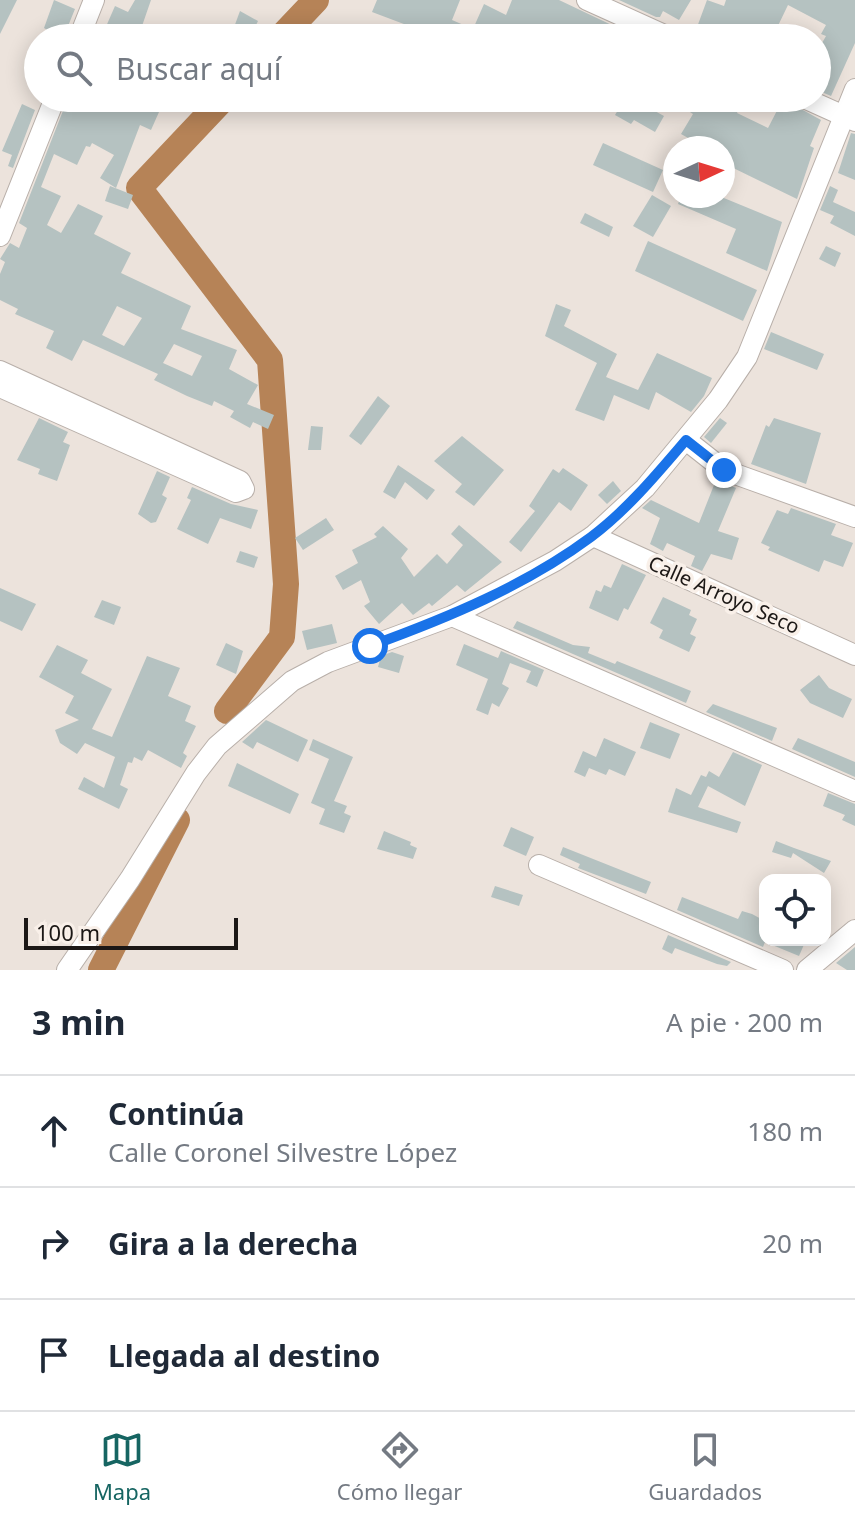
<!DOCTYPE html>
<html lang="es">
<meta charset="utf-8">
<style>
body{margin:0;font-family:"Noto Sans",sans-serif;background:#f6f6f7;color:#1f2937}
.controls{position:absolute;right:24px;bottom:24px;display:grid;overflow:hidden;border-radius:16px;box-shadow:0 4px 20px #0003}
.controls button{width:72px;height:72px;display:grid;place-items:center;padding:0;border:0;border-bottom:2px solid #e0e1e3;background:#fff;color:#1f2937;font:40px sans-serif}
.compass{position:absolute;left:663px;top:136px;width:72px;height:72px;border-radius:50%;background:#fff;box-shadow:0 4px 20px #0003;rotate:86deg}
.scale{position:absolute;left:24px;bottom:20px;width:214px;box-sizing:border-box;padding-left:8px;border:4px solid #1c1816;border-top:0;font-size:22px;line-height:28px;white-space:nowrap;color:#1c1816;-webkit-text-stroke:6px #f9f0e9;paint-order:stroke}
.stop{position:absolute;width:24px;height:24px;margin:-18px;border:6px solid #1a73e8;border-radius:50%;background:#fff}
.stop.end{background:#1a73e8;border-color:#fff;box-shadow:0 2px 8px #0008}
.list{margin:0;padding:0;list-style:none}
h2{display:flex;justify-content:space-between;align-items:center;height:104px;margin:0;padding:0 32px;font-size:34px}
h2 small{font-size:26px;font-weight:400;color:#747a83}
.list li{display:grid;grid-template-columns:52px 1fr auto;gap:24px;align-items:center;box-sizing:border-box;height:112px;padding:0 32px;border-top:2px solid #e0e1e3}
.list b{display:block;font-size:30px;white-space:nowrap}
.list p{margin:0;font-size:26px;white-space:nowrap;color:#747a83}
.list em{font-size:26px;font-style:normal;color:#747a83}
.icon{flex:none;width:44px;height:44px;fill:none;stroke:currentColor;stroke-width:2;stroke-linecap:round;stroke-linejoin:round}
.map{position:relative;flex:none;width:855px;height:970px;overflow:hidden}
.search{position:absolute;background:#fff;box-shadow:0 4px 20px #0003;left:24px;right:24px;top:24px;height:88px;display:flex;align-items:center;gap:20px;box-sizing:border-box;padding:0 28px;border-radius:44px;color:#747a83;font-size:30px}
.sheet{height:440px;background:#fff}
nav{display:flex;justify-content:space-around;align-items:center;box-sizing:border-box;height:112px;border-top:2px solid #e0e1e3;background:#fff;font-size:22px;color:#747a83}
nav a{display:grid;justify-items:center;gap:4px}
nav .on{color:#166562}
.map>svg:first-child{display:block}
.lines{fill:none;stroke-linecap:round;stroke-linejoin:round}
.river{stroke:#b68357;stroke-width:26}
.building{fill:#b5c2c1;fill-rule:evenodd}
.minor-casing{stroke:#b8afa9;stroke-width:22}
.minor{stroke:#fff;stroke-width:20}
.route{stroke:#1a73e8;stroke-width:10}
.labels{text-anchor:middle;stroke-width:7;stroke-linejoin:round;paint-order:stroke}
.street-label{font-size:20px;fill:#1c1816;stroke:#f9f0e9}
</style>
<div class="map">
<svg width="855" height="970" viewBox="0 0 855 970">
<rect width="100%" height="100%" fill="#ece3dc"/>
<g class="lines">
<g class="river">
<path d="M280,38L316,0"/>
<path d="M224,98L139,188L270,360L286,584L282,637L227,711"/>
<path d="M101,970L177,820"/>
</g>
</g>
<g class="building">
<path d="M0,0H17L0,34Z"/>
<path d="M54,0L75,9L66,31L61,29L58,36L44,28Z"/>
<path d="M135,0H151L142,26L169,38H101L115,6L128,12Z"/>
<path d="M377,0H460L452,20L473,29L484,4L506,15L512,0H559L639,38L626,33L623,38H539L528,34L527,38H441L372,12Z"/>
<path d="M619,0H691L679,20L663,11L660,17H656Z"/>
<path d="M707,0L724,6L726,0H855V43L831,96L817,90L824,72L817,68V52L826,36L821,34L826,25L788,5L774,34L765,29L761,38H739L713,27L709,38H693Z"/>
<path d="M240,11L258,21L250,38H230Z"/>
<path d="M68,98H155L150,108L159,112L151,130L140,125L116,188L100,178L114,155L92,143L90,147L86,146L77,165L54,154L41,187L61,196L47,225L61,233L78,204L103,216L94,234L131,253L121,273L191,306L181,329L237,350L229,369L258,385L247,404L274,415L268,429L253,422L250,428L230,417L234,411L214,401L212,406L187,396L154,380L158,374L83,340L72,361L46,348L54,331L15,314L18,309L0,300V274L5,262L0,259L10,243L19,248L27,228L19,223ZM117,306L142,318L124,346L102,335ZM174,344L202,356L192,376L163,363Z"/>
<path d="M593,98H631L664,116L655,132L634,120L631,124L615,115L618,110Z"/>
<path d="M668,98H705L726,109L730,98H744L737,113L768,128L783,99L821,120L810,146L814,148L797,199L723,163V148H706L681,134L693,114Z"/>
<path d="M22,104L35,110L13,168L8,166L12,155L2,151Z"/>
<path d="M851,133L855,134V180L838,173Z"/>
<path d="M603,143L663,170L653,192L593,165Z"/>
<path d="M110,186L133,195L128,209L105,201Z"/>
<path d="M830,186L838,190L833,202L855,212V236L830,223L834,216L820,210Z"/>
<path d="M652,195L671,206L653,237L633,226Z"/>
<path d="M681,196H719L782,222L767,271L726,253L736,229L678,204Z"/>
<path d="M585,213L613,227L609,237L580,223Z"/>
<path d="M648,241L757,290L743,321L635,271Z"/>
<path d="M826,246L841,253L835,267L819,259Z"/>
<path d="M556,304L571,310L564,326L617,354L606,377L638,390L657,353L712,378L704,396L691,412L656,392L649,410L614,395L604,421L575,410L597,363L545,336Z"/>
<path d="M771,332L824,354L817,370L764,349Z"/>
<path d="M378,396L390,406L361,445L349,436Z"/>
<path d="M39,418L68,432L63,442L70,445L57,481L38,474L40,469L17,460Z"/>
<path d="M720,418L727,423L711,443L704,437Z"/>
<path d="M774,418L821,433L806,484L751,464L766,425L769,427Z"/>
<path d="M311,426L323,427L321,450H308Z"/>
<path d="M462,436L504,470L474,506L455,492L462,484L434,461Z"/>
<path d="M398,465L435,490L427,500L405,482L395,499L383,492Z"/>
<path d="M563,468L588,485L571,511L559,502L521,552L509,542L535,511L529,506L553,469L559,473Z"/>
<path d="M157,471L170,477L162,495L167,498L156,522L151,523L138,514Z"/>
<path d="M716,480L736,488L718,531L739,538L732,560L711,554L702,571L691,566L695,556L667,543L663,551L650,544L660,518L642,508L651,500L699,523Z"/>
<path d="M613,481L621,491L607,504L598,495Z"/>
<path d="M192,487L231,504L258,510L251,529L220,518L208,544L177,529L191,500L187,498Z"/>
<path d="M791,508L836,524L831,535L853,543L843,567L824,560L819,572L768,550L770,547L761,543L777,510L788,514Z"/>
<path d="M326,518L334,530L303,550L295,538Z"/>
<path d="M459,525L502,562L465,592L457,585L432,606L429,603L413,615L402,603L379,624L364,606L370,602L361,580L343,590L335,576L358,563L352,550L377,537L374,534L383,526L408,549L401,558L414,577L437,554L447,564L463,545L451,534Z"/>
<path d="M240,551L258,557L254,568L236,562Z"/>
<path d="M622,564L646,575L628,610L624,608L618,621L589,608L596,590L601,592L604,585L611,588Z"/>
<path d="M0,588L36,604L22,631L0,621Z"/>
<path d="M663,597L691,610L689,615L697,619L690,634L696,637L689,652L659,638L663,630L650,623Z"/>
<path d="M102,600L121,607L114,625L94,617Z"/>
<path d="M517,621L573,645L590,647L588,653L615,664L617,661L691,691L686,703L513,628Z"/>
<path d="M332,624L337,643L307,650L302,631Z"/>
<path d="M226,643L243,651L236,674L216,665Z"/>
<path d="M464,644L498,658L501,651L544,670L537,687L526,682L531,671L510,663L502,684L509,688L499,707L492,703L488,715L476,710L488,679L456,665Z"/>
<path d="M57,645L88,660L81,673L112,689L92,729L112,737L147,656L180,668L168,696L191,706L185,721L196,726L183,753L187,756L181,768L148,750L142,761L134,757L132,763L128,762L120,785L128,789L119,809L78,789L84,777L104,788L115,757L85,743L77,754L60,743L55,730L79,720L65,713L74,696L39,677Z"/>
<path d="M392,652L404,656L399,673L378,667L381,656Z"/>
<path d="M819,675L829,688L852,699L843,718L810,703L800,690Z"/>
<path d="M713,704L777,728L772,741L706,712Z"/>
<path d="M266,720L308,740L298,762L257,742L253,749L242,742Z"/>
<path d="M650,722L680,734L670,759L640,748Z"/>
<path d="M604,738L636,752L625,776L609,769L606,775L589,768L585,777L574,772L583,751L596,757Z"/>
<path d="M798,738L855,762V777L792,749Z"/>
<path d="M313,739L353,757L334,801L347,806L344,813L351,816L344,833L319,824L325,809L311,803L329,759L309,750Z"/>
<path d="M733,752L762,765L745,806L708,786L698,807L741,822L737,833L668,812L676,788L691,795L701,775L706,777L709,771L719,777Z"/>
<path d="M237,763L299,794L290,814L228,786Z"/>
<path d="M828,793L855,804V826L842,820L845,815L823,806Z"/>
<path d="M511,827L534,837L526,856L503,846Z"/>
<path d="M384,831L411,842L410,845L417,848L413,859L377,849Z"/>
<path d="M776,841L794,848L831,861L824,873L793,853L791,858L772,852Z"/>
<path d="M563,847L651,882L646,894L578,868L580,864L560,855Z"/>
<path d="M495,886L523,895L519,906L491,897Z"/>
<path d="M682,897L738,919L742,911L752,914L765,921V940H806L799,956L765,942L763,947L677,910Z"/>
<path d="M668,935L731,962L727,966L717,964L675,948L672,954L662,949Z"/>
<path d="M855,947V970H847L836,963Z"/>
</g>
<g class="lines">
<defs>
<g id="minor">
<path d="M587,0L671,38"/>
<path d="M79,38L94,0"/>
<path d="M804,98L855,121"/>
<path d="M0,236L55,98"/>
<path d="M0,371L240,481L244,489L236,492L0,387"/>
<path d="M686,440L724,470L855,517"/>
<path d="M593,536L855,655"/>
<path d="M452,616L855,791"/>
<path d="M539,865L783,970"/>
<path d="M67,970L130,879L196,773L217,746L292,681L328,662L452,616L555,561L593,536L645,488L718,400L747,357L855,89"/>
<path d="M807,970L855,930"/>
</g>
</defs>
<use href="#minor" class="minor-casing"/>
<use href="#minor" class="minor"/>
</g>
<g class="lines">
<path class="route" d="M370,646C447,618 525,586 591,537C627,510 657,474 686,440L724,470"/>
</g>
<g class="labels">
<g class="street-label">
<text transform="translate(724 595) rotate(24)" y="7">Calle Arroyo Seco</text>
</g>
</g>
</svg>
<div class="controls">
<button><svg class="icon" aria-label="locate" viewBox="0 0 24 24"><circle cx="12" cy="12" r="6"/><path d="M12 2v4M12 18v4M2 12h4M18 12h4"/></svg></button>
</div>
<svg class="compass" viewBox="-18 -18 36 36"><path d="M0-13l5 13h-10z" fill="#e53935"/><path d="M0 13l5-13h-10z" fill="#747a83"/></svg>
<div class="scale">100 m</div>
<div class="stop" style="left:370px;top:646px"></div>
<div class="stop end" style="left:724px;top:470px"></div>
<div class="search"><svg class="icon" aria-label="search" viewBox="0 0 24 24"><circle cx="10" cy="10" r="6"/><path d="M15 15l6 6"/></svg>Buscar aquí</div>
</div>
<section class="sheet">
<h2>3 min<small>A pie · 200 m</small></h2>
<ul class="list">
<li><svg class="icon" aria-label="ahead" viewBox="0 0 24 24"><path d="M12 20V5M6 11l6-6 6 6"/></svg><div><b>Continúa</b><p>Calle Coronel Silvestre López</p></div><em>180 m</em></li>
<li><svg class="icon" aria-label="right" viewBox="0 0 24 24"><path d="M7 20v-9h11M14 6l5 5-5 5"/></svg><div><b>Gira a la derecha</b></div><em>20 m</em></li>
<li><svg class="icon" aria-label="arrive" viewBox="0 0 24 24"><path d="M6 21V4h12l-3 4 3 4H6"/></svg><div><b>Llegada al destino</b></div></li>
</ul>
</section>
<nav>
<a class="on"><svg class="icon" aria-label="map" viewBox="0 0 24 24"><path d="M3 6l6-2 6 2 6-2v14l-6 2-6-2-6 2zM9 4v14M15 6v14"/></svg>Mapa</a>
<a><svg class="icon" aria-label="directions" viewBox="0 0 24 24"><path d="M12 3l9 9-9 9-9-9zM9 14v-3h6M13 9l2 2-2 2"/></svg>Cómo llegar</a>
<a><svg class="icon" aria-label="saved" viewBox="0 0 24 24"><path d="M7 4h10v16l-5-4-5 4z"/></svg>Guardados</a>
</nav>
